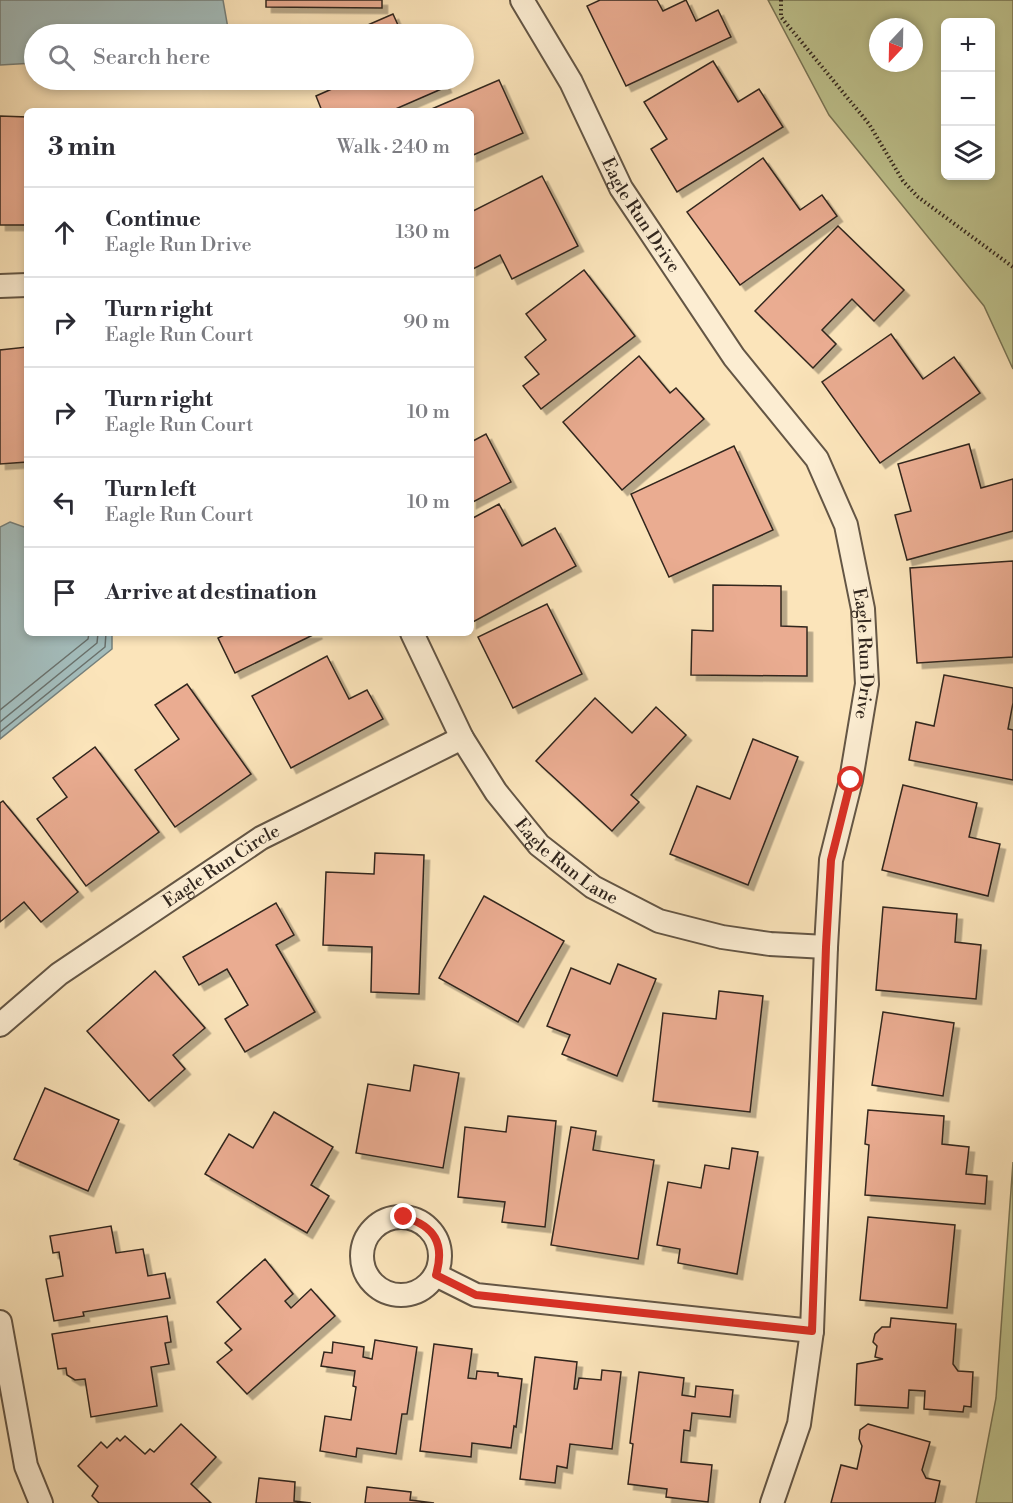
<!DOCTYPE html>
<meta charset="utf-8">
<style>
body{margin:0;font-family:"Libre Bodoni",serif;background:#f2f2f3;color:#2b2b33}
.controls{position:absolute;right:18px;top:18px;display:grid;overflow:hidden;border-radius:9px;box-shadow:0 3px 9px #0003}
.controls button{width:54px;height:54px;display:grid;place-items:center;padding:0;border:0;border-bottom:2px solid #e1e1e2;background:#fff;color:#2b2b33;font:30px sans-serif}
.compass{position:absolute;left:869px;top:18px;width:54px;height:54px;border-radius:50%;background:#fff;box-shadow:0 3px 9px #0003;rotate:202deg}
.stop{position:absolute;width:18px;height:18px;margin:-14px;border:4px solid #d93025;border-radius:50%;background:#fff}
.stop.end{background:#d93025;border-color:#fff;box-shadow:0 2px 6px #0008}
.list{margin:0;padding:0;list-style:none}
h2{display:flex;justify-content:space-between;align-items:center;height:78px;margin:0;padding:0 24px;font-size:26px}
h2 small{font-size:20px;font-weight:400;color:#7c7c81}
.list li{display:grid;grid-template-columns:39px 1fr auto;gap:18px;align-items:center;box-sizing:border-box;height:90px;padding:0 24px;border-top:2px solid #e1e1e2}
.list b{display:block;font-size:22px;white-space:nowrap}
.list p{margin:0;font-size:20px;white-space:nowrap;color:#7c7c81}
.list em{font-size:20px;font-style:normal;color:#7c7c81}
.icon{flex:none;width:33px;height:33px;fill:none;stroke:currentColor;stroke-width:2;stroke-linecap:round;stroke-linejoin:round}
.map{position:relative;flex:none;width:1013px;height:1503px;overflow:hidden}
.search{position:absolute;background:#fff;box-shadow:0 3px 9px #0003;left:24px;top:24px;width:450px;height:66px;display:flex;align-items:center;gap:15px;box-sizing:border-box;padding:0 21px;border-radius:33px;color:#7c7c81;font-size:22px}
.panel{position:absolute;background:#fff;box-shadow:0 3px 9px #0003;left:24px;top:108px;width:450px;height:528px;border-radius:9px}
.map>svg:first-child{display:block}
.green{fill:#bfc48f;stroke:#787556;stroke-width:1.5;fill-rule:evenodd}
.water{fill:#a3bcbb;stroke:#75807c;stroke-width:1.5}
.lines{fill:none;stroke-linecap:round;stroke-linejoin:round}
.shore{stroke:#6a716c;stroke-width:1.5}
.building{fill:#eaac91;stroke:#31261e;stroke-width:1.5;filter:url(#shadow)}
.street-casing{stroke:#645645;stroke-width:26}
.path{stroke:#31261e;stroke-width:4;stroke-dasharray:1.5 3;stroke-linecap:butt}
.street{stroke:#fcedd2;stroke-width:22}
.route{stroke:#d93025;stroke-width:8}
.labels{text-anchor:middle;stroke-width:5;stroke-linejoin:round;paint-order:stroke}
.street-label{font-size:18px;fill:#31261e;stroke:#fcedd2}
</style>
<div class="map">
<svg width="1013" height="1503" viewBox="0 0 1013 1503">
<defs>
<filter id="shadow"><feDropShadow dx="5.5" dy="5.5" stdDeviation="0" flood-color="#0004"/></filter>
</defs>
<rect width="100%" height="100%" fill="#fbe4ba"/>
<filter id="stains"><feTurbulence type="fractalNoise" baseFrequency=".00333" numOctaves="4"/><feColorMatrix values="0 0 0 0 .2 0 0 0 0 .09 0 0 0 0 .02 0 0 0 .5 -.17"/></filter>
<radialGradient id="worn" r=".72"><stop offset=".6" stop-color="#630" stop-opacity="0"/><stop offset="1" stop-color="#630" stop-opacity=".3"/></radialGradient>
<g class="green">
<path d="M768,0H1013V369L984,306L829,115ZM946,22H990V176H946ZM878,27H914V63H878Z"/>
<path d="M1013,1162V1503H976L996,1398Z"/>
</g>
<g class="water">
<path d="M0,0H223L229,34H34V63L0,65Z"/>
<path d="M10,522L27,528V633H112V649L0,739V527Z"/>
</g>
<g class="lines">
<g class="shore">
<path d="M0,710L88,639L89,633"/>
<path d="M0,722L97,643L98,633"/>
<path d="M0,732L105,647L106,633"/>
</g>
</g>
<g class="building">
<path d="M266,0H382V8L266,7Z"/>
<path d="M600,0H657L663,11L686,0L696,21L718,10L731,37L626,86L587,6Z"/>
<path d="M393,14L402,34H347Z"/>
<path d="M713,61L738,102L759,89L783,127L677,192L651,149L667,139L644,102Z"/>
<path d="M349,80H443L446,87L391,111H322L316,96L350,81Z"/>
<path d="M499,80L523,133L471,156V111H427Z"/>
<path d="M0,116L27,117V225H0Z"/>
<path d="M763,158L800,210L822,195L837,216L740,285L687,212Z"/>
<path d="M542,176L578,246L512,279L500,255L471,270V212Z"/>
<path d="M838,226L904,290L874,321L852,299L822,330L836,344L813,368L755,311Z"/>
<path d="M584,270L635,336L541,409L523,386L539,374L525,357L546,340L526,314Z"/>
<path d="M891,334L923,379L954,357L980,393L880,463L822,382Z"/>
<path d="M27,347V462L0,464V350Z"/>
<path d="M639,356L670,393L676,388L704,419L622,490L563,422Z"/>
<path d="M486,434L511,482L471,503V442Z"/>
<path d="M969,444L981,488L1013,479V531L907,560L895,515L911,511L898,464Z"/>
<path d="M734,446L773,530L669,577L631,494Z"/>
<path d="M499,504L522,546L555,528L576,566L471,623V519Z"/>
<path d="M1013,561V657L917,663L910,568Z"/>
<path d="M713,585L781,586V626L807,627V676L691,675L692,630L713,631Z"/>
<path d="M547,604L582,674L513,708L478,637Z"/>
<path d="M228,633H317L235,673L218,638Z"/>
<path d="M327,656L349,699L367,690L383,719L291,768L252,696Z"/>
<path d="M944,675L1013,688V703L1008,729L1013,730V780L909,760L916,722L934,726Z"/>
<path d="M187,684L251,774L175,827L135,770L179,739L155,705Z"/>
<path d="M595,698L632,733L656,707L686,735L631,795L639,802L612,831L536,761Z"/>
<path d="M753,739L798,757L748,885L670,854L697,786L730,799Z"/>
<path d="M95,747L159,832L86,886L37,819L67,797L53,778Z"/>
<path d="M903,785L977,803L969,837L1000,844L988,896L882,870Z"/>
<path d="M3,801L78,892L41,922L24,902L0,922V803Z"/>
<path d="M375,853L424,855L419,994L371,992L372,947L323,945L326,872L374,874Z"/>
<path d="M484,896L564,941L518,1022L439,978Z"/>
<path d="M276,903L294,935L276,945L315,1012L245,1052L225,1019L248,1005L227,969L199,985L183,957Z"/>
<path d="M883,907L957,914L955,942L981,945L976,999L876,990Z"/>
<path d="M618,964L656,979L617,1076L562,1054L570,1035L547,1026L571,968L610,984Z"/>
<path d="M155,971L205,1028L173,1055L185,1069L149,1101L87,1031Z"/>
<path d="M719,991L763,996L750,1112L653,1101L663,1013L716,1019Z"/>
<path d="M883,1012L954,1023L943,1096L872,1085Z"/>
<path d="M414,1065L459,1073L443,1168L356,1153L368,1084L410,1091Z"/>
<path d="M45,1088L119,1120L88,1191L14,1159Z"/>
<path d="M868,1110L944,1116L942,1144L969,1147L966,1174L987,1176L985,1204L865,1195L869,1145L865,1144Z"/>
<path d="M274,1112L333,1147L311,1185L329,1196L307,1233L205,1174L229,1134L253,1148Z"/>
<path d="M508,1116L556,1121L545,1227L502,1222L505,1202L458,1197L465,1127L506,1132Z"/>
<path d="M571,1127L596,1131L593,1150L654,1160L638,1259L551,1245Z"/>
<path d="M732,1148L758,1152L737,1274L678,1263L680,1249L657,1245L668,1182L701,1188L705,1165L729,1169Z"/>
<path d="M868,1217L955,1225L947,1308L860,1300Z"/>
<path d="M111,1226L116,1253L143,1249L148,1276L165,1273L170,1298L83,1312L84,1316L54,1321L46,1279L63,1276L59,1252L53,1253L50,1236Z"/>
<path d="M265,1259L293,1294L285,1301L291,1308L311,1289L335,1316L247,1394L217,1362L232,1350L225,1343L241,1329L217,1302Z"/>
<path d="M167,1316L171,1342L165,1343L169,1364L151,1367L157,1406L91,1417L85,1379L75,1380L67,1375L66,1368L58,1369L52,1334Z"/>
<path d="M891,1318L956,1324L953,1364L958,1371L973,1372L971,1407L964,1406L963,1412L924,1409L925,1391L909,1390L908,1408L855,1405L857,1364L883,1359L875,1357L877,1346L873,1342L875,1334L882,1327H890Z"/>
<path d="M375,1340L417,1347L407,1414H402L396,1454L357,1448L356,1457L320,1451L325,1416L351,1420L356,1387L353,1386L355,1371L321,1366L324,1352L332,1353L333,1342L364,1347L363,1357L372,1359Z"/>
<path d="M434,1344L472,1349L468,1378L476,1379L477,1371L498,1373V1376L522,1379L516,1427L514,1426L511,1448L472,1443L471,1457L420,1451Z"/>
<path d="M535,1357L577,1362L574,1389H577L579,1378L601,1380L602,1370L621,1372L612,1449L570,1444L567,1468L557,1466L555,1483L520,1479Z"/>
<path d="M639,1372L684,1378L682,1395L695,1397L696,1386L733,1390L730,1417L692,1413L690,1431L684,1430L681,1462L712,1465L708,1502L666,1497L667,1489L628,1484L633,1444L630,1443Z"/>
<path d="M181,1424L216,1457L191,1484L211,1503H99L92,1496L98,1486L78,1466L101,1442L107,1448L117,1438L120,1441L125,1436L145,1454L150,1449L154,1452Z"/>
<path d="M868,1424L930,1442L922,1470L926,1478L940,1481L935,1503H831L841,1465L857,1469L862,1446L859,1439L860,1430Z"/>
<path d="M259,1478L295,1482L294,1501L311,1503H256Z"/>
<path d="M367,1487L411,1492L410,1500L434,1503H365Z"/>
</g>
<g class="lines">
<defs>
<g id="street">
<path id="s1" d="M522,0L571,82L621,188L734,357L817,459L846,525L863,609L867,684L851,780L831,860L826,947L812,1331L799,1424L772,1503"/>
<path d="M0,286L27,285"/>
<path id="s2" d="M412,633L462,738L496,792L539,845L593,887L659,921L722,937L770,944L826,947"/>
<path id="s3" d="M0,1025L59,974L261,838L462,738"/>
<circle cx="401" cy="1256" r="39"/>
<path d="M436,1275L476,1295L812,1331"/>
<path d="M0,1322L26,1466L41,1503"/>
</g>
</defs>
<use href="#street" class="street-casing"/>
<path class="path" d="M781,0V17L869,124L903,181L918,197L1013,267"/>
<use href="#street" class="street"/>
</g>
<g class="lines">
<path class="route" d="M404,1217C435,1226 445,1244 436,1275L476,1295L812,1331L826,947L831,860L851,780"/>
</g>
<g class="labels">
<g class="street-label">
<text dy="6" stroke="none"><textPath href="#s1" startOffset="246">Eagle Run Drive</textPath></text>
<text dy="6" stroke="none"><textPath href="#s1" startOffset="750">Eagle Run Drive</textPath></text>
<text dy="6" stroke="none"><textPath href="#s2" startOffset="280">Eagle Run Lane</textPath></text>
<text dy="6" stroke="none"><textPath href="#s3" startOffset="273">Eagle Run Circle</textPath></text>
</g>
</g>
<rect width="100%" height="100%" filter="url(#stains)"/>
<rect width="100%" height="100%" fill="url(#worn)"/>
</svg>
<div class="controls">
<button>+</button>
<button>−</button>
<button><svg class="icon" aria-label="layers" viewBox="0 0 24 24"><path d="M12 4l9 5-9 5-9-5zM3 14l9 5 9-5"/></svg></button>
</div>
<svg class="compass" viewBox="-18 -18 36 36"><path d="M0-13l5 13h-10z" fill="#e53935"/><path d="M0 13l5-13h-10z" fill="#7c7c81"/></svg>
<div class="stop" style="left:851px;top:780px"></div>
<div class="stop end" style="left:404px;top:1217px"></div>
<div class="search"><svg class="icon" aria-label="search" viewBox="0 0 24 24"><circle cx="10" cy="10" r="6"/><path d="M15 15l6 6"/></svg>Search here</div>
<section class="panel">
<h2>3 min<small>Walk · 240 m</small></h2>
<ul class="list">
<li><svg class="icon" aria-label="ahead" viewBox="0 0 24 24"><path d="M12 20V5M6 11l6-6 6 6"/></svg><div><b>Continue</b><p>Eagle Run Drive</p></div><em>130 m</em></li>
<li><svg class="icon" aria-label="right" viewBox="0 0 24 24"><path d="M7 20v-9h11M14 6l5 5-5 5"/></svg><div><b>Turn right</b><p>Eagle Run Court</p></div><em>90 m</em></li>
<li><svg class="icon" aria-label="right" viewBox="0 0 24 24"><path d="M7 20v-9h11M14 6l5 5-5 5"/></svg><div><b>Turn right</b><p>Eagle Run Court</p></div><em>10 m</em></li>
<li><svg class="icon" aria-label="left" viewBox="0 0 24 24"><path d="M17 20v-9H6M10 6l-5 5 5 5"/></svg><div><b>Turn left</b><p>Eagle Run Court</p></div><em>10 m</em></li>
<li><svg class="icon" aria-label="arrive" viewBox="0 0 24 24"><path d="M6 21V4h12l-3 4 3 4H6"/></svg><div><b>Arrive at destination</b></div></li>
</ul>
</section>
</div>
